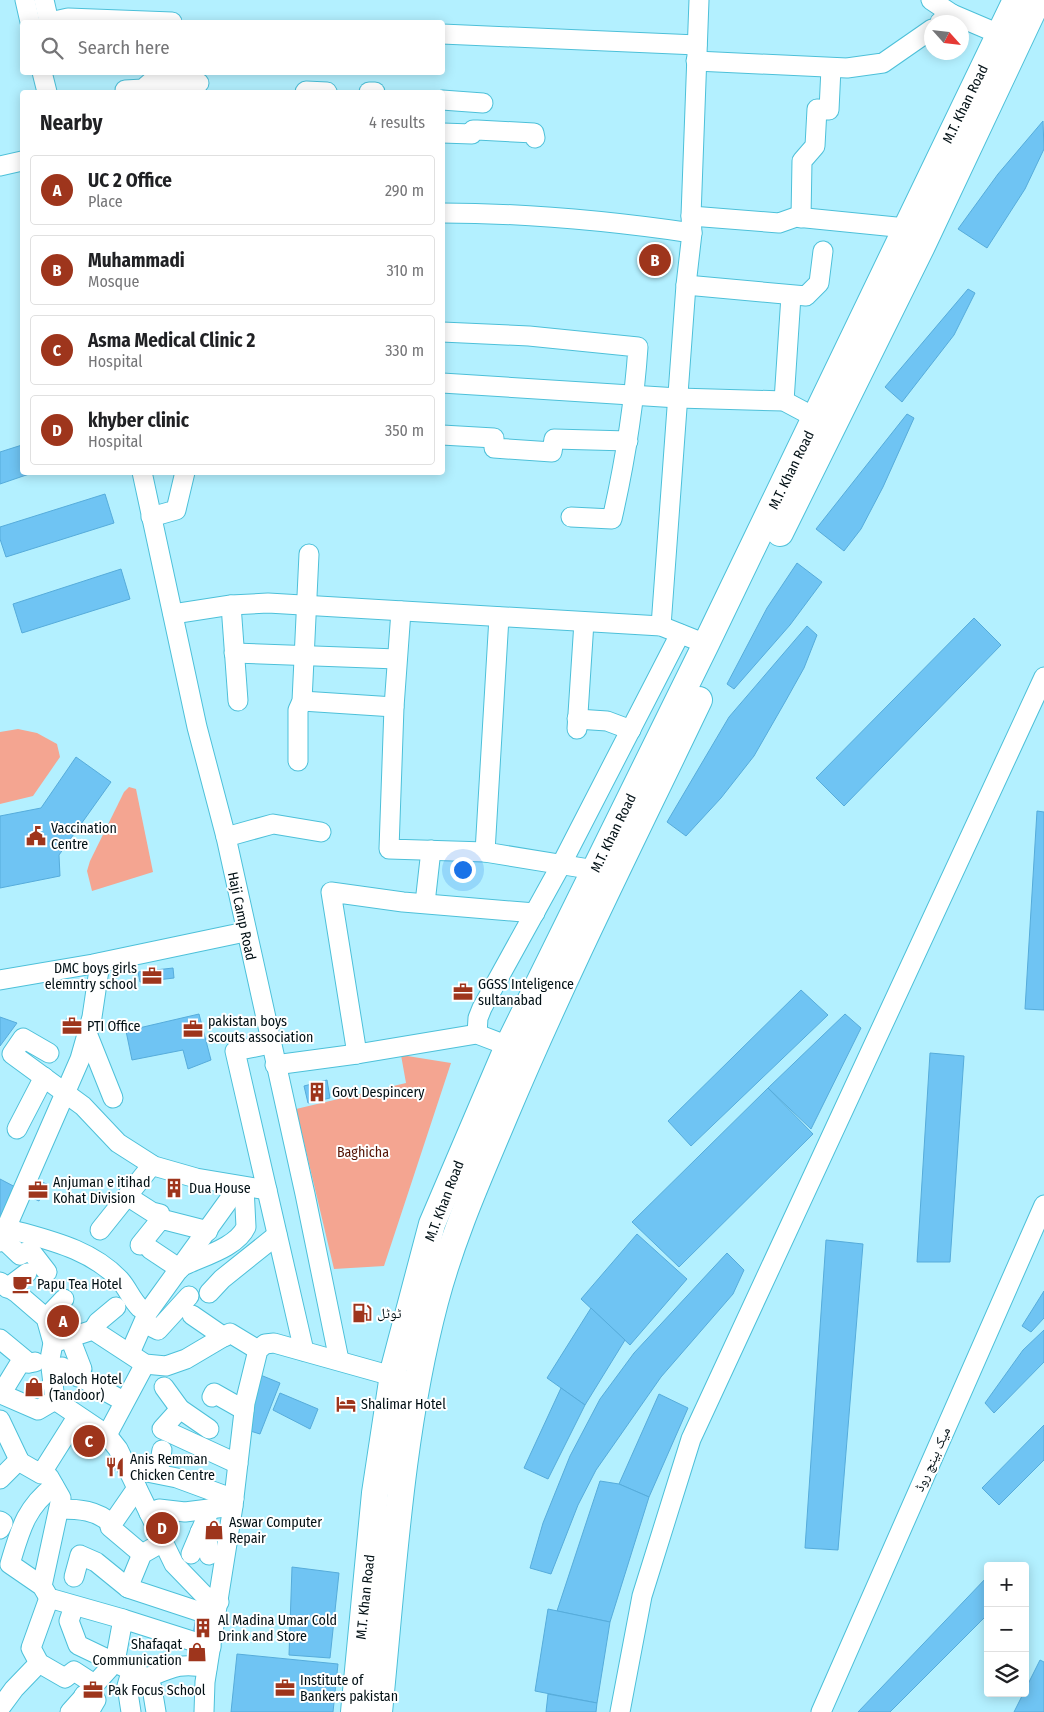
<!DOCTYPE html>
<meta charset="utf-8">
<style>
body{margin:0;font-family:"Fira Sans Condensed","Noto Naskh Arabic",sans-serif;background:#f2f2f2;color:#202124}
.controls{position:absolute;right:15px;bottom:15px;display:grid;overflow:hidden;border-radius:5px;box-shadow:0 2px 12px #0003}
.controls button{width:45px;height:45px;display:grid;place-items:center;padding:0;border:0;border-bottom:1px solid #e0e0e0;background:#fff;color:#202124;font:25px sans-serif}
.compass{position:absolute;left:924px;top:15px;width:45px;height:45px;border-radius:50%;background:#fff;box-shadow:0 2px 12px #0003;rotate:117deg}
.you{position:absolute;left:462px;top:869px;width:18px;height:18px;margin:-12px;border:4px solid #fff;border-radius:50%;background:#1a73e8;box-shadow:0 0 0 8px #1a73e833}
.badge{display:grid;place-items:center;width:32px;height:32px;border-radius:50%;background:#9e351c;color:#fff;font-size:16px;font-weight:700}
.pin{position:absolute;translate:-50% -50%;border:2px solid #fff;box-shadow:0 1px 5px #0006}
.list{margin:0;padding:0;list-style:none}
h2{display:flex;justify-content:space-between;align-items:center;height:65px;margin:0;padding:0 20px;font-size:21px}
h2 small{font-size:16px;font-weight:400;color:#757577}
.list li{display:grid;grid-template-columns:32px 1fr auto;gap:15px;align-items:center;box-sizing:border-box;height:70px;margin:0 10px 10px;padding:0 10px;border:1px solid #e0e0e0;border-radius:5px}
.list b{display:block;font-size:19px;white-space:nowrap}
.list p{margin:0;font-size:16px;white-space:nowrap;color:#757577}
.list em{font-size:16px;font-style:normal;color:#757577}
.icon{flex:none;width:28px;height:28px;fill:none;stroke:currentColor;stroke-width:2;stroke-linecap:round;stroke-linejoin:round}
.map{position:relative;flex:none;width:1044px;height:1712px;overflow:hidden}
.search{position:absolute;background:#fff;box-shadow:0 2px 12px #0003;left:20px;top:20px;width:425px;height:55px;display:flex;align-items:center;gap:12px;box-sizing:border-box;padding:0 18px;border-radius:5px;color:#757577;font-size:19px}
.panel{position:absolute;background:#fff;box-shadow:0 2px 12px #0003;left:20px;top:90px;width:425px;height:385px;border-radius:5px}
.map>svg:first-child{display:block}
.green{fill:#f4a591}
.building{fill:#6fc4f3;stroke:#56acdb}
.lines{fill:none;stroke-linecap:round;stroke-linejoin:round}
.minor-casing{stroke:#4dc0d9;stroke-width:21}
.highway-casing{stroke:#4dc0d9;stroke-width:28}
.minor{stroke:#fff;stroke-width:19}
.highway{stroke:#fff;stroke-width:26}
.labels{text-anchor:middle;stroke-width:4;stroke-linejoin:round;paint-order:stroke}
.street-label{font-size:14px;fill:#000f14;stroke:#fff}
.poi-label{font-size:14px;fill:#000f14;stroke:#fff;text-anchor:start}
.park-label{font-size:14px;fill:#551506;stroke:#fff}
</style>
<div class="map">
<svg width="1044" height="1712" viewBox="0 0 1044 1712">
<rect width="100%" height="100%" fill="#b3f0ff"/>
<g class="green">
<path d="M18,729L37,733L57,744L60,757L33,796L0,804V732Z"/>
<path d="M129,787L136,789L153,872L92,891L87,871L90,861L124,792Z"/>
<path d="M401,1055L451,1063L384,1266L334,1269L296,1109L406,1083Z"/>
</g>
<g class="building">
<path d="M1043,121L1044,149L1025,189L987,248L958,229L998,174Z"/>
<path d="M968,289L975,293L954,335L902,402L885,387Z"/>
<path d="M907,414L914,418L883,487L861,529L844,551L816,529Z"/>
<path d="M22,445V472H35L0,484V452Z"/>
<path d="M105,494L114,523L6,557L0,539V527Z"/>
<path d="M797,563L822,582L790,625L734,689L727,684L767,608Z"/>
<path d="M121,569L130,599L22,633L13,604Z"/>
<path d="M974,618L1001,645L844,806L816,778Z"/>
<path d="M807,626L817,635L804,668L785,702L754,756L721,798L686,836L667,822L729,717Z"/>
<path d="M76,757L111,782L59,855L60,876L0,888V816L41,808Z"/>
<path d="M1037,811L1044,812V1010L1025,1009Z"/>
<path d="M173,968L174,978L140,982L138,972Z"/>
<path d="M801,990L828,1015L691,1146L668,1121Z"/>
<path d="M199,1014L211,1060L188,1069L183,1050L132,1060L126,1031Z"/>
<path d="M845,1014L861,1028L811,1129L768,1088Z"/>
<path d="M0,1017L17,1023L0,1046Z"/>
<path d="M66,1019L79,1021L77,1032L64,1031Z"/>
<path d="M930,1053L964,1056L950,1262H917Z"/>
<path d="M327,1080L330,1098L308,1103L304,1086Z"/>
<path d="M768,1088L813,1134L679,1267L632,1222Z"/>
<path d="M0,1179L21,1190L0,1233Z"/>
<path d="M174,1179L182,1183L175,1197L166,1193Z"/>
<path d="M36,1180L47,1184L39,1201L28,1196Z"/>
<path d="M637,1234L687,1279L630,1345L581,1299Z"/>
<path d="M826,1240L863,1244L838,1550L805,1548Z"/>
<path d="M727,1253L744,1270L733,1294L661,1377L596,1470L578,1505L551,1574L530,1568L543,1523L570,1456L600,1399L634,1353Z"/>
<path d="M1044,1291V1318L1031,1332L1022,1326Z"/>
<path d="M591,1308L625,1340L585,1405L547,1378Z"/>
<path d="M65,1316L72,1326L58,1335L51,1326Z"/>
<path d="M1044,1330V1362L994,1413L985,1403L1023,1350Z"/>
<path d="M258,1374L280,1383L260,1434L247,1430Z"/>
<path d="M561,1388L585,1405L548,1479L524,1468Z"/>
<path d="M280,1393L318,1409L310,1429L273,1410Z"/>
<path d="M659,1394L688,1408L649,1497L619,1484Z"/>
<path d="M1044,1425V1460L999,1505L982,1488Z"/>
<path d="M117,1456L123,1465L114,1471L108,1462Z"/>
<path d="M600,1481L619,1484L649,1497L610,1622L557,1611Z"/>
<path d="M292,1567L339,1573L330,1658L289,1655Z"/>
<path d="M988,1576V1614L890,1712H858Z"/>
<path d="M548,1609L610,1622L597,1703L535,1691Z"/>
<path d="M196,1615L213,1619L209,1639L193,1636Z"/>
<path d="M237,1654L338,1664L333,1712H231Z"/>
<path d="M1040,1660L1044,1662V1712H1014Z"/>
<path d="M548,1694L597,1703L596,1712H546Z"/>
</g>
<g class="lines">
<defs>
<g id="minor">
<path d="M25,0L30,22"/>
<path d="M44,0L49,22"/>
<path d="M931,0L952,14"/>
<path d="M50,22L68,18L172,22"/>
<path d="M940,22L952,14L999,34"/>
<path d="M442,34L697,45"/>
<path d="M696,61L847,68L883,63L932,29"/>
<path d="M42,72L47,92"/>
<path d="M125,90L143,89L151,82L199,83"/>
<path d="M305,92L306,91L327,92"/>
<path d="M369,92H375"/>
<path d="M442,100L483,103"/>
<path d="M442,133L472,134L473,130H477L534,133L535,138"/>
<path d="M0,166L22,161"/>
<path d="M442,213C526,213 610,221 692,233"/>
<path d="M691,216L779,223L796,217L906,228"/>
<path d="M801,218L802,161L815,146L817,109L829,110L831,68"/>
<path d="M686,285L806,296L819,283L823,251"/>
<path d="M442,332L529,336L638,347C634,406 625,462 612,519L571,517"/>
<path d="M442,383L678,398L784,401L816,418"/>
<path d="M784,401L791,296"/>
<path d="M442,435L494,438V448L552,452L554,439L628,441"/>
<path d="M142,472L197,727L226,837L305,1194L339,1360"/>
<path d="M151,517L176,510L185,472"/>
<path d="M231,605L238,701"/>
<path d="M401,611L394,707L389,849L485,852"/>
<path d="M173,614L231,605L268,603L661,626L706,644"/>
<path d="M499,617L485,852L595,870"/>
<path d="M661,626L686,285L692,233L691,216L699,0"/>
<path d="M234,653L397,659"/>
<path d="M302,701L394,707"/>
<path d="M577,719L607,721L631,730"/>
<path d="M577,729L584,622"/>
<path d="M298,761V710L302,701L309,554"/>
<path d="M226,837L273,824L321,832"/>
<path d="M425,903L431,850"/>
<path d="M0,980L93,964L245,932"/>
<path d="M87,1033L113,1098"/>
<path d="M477,1034L478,1018L482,1008L561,865L680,634"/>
<path d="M270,1044L235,1051L304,1351"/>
<path d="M49,1053L23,1038L12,1054L83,1106L118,1143L154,1166L196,1178L267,1190"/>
<path d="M357,1054L331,892L403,902L535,913"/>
<path d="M275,1065L357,1054L477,1034L519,1050"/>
<path d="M17,1129L44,1077"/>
<path d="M127,1196L152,1212L160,1214L161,1219"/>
<path d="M6,1228C47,1240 90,1248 120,1280C128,1289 131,1299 140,1308"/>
<path d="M100,1230L152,1165"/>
<path d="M2,1238L20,1255L30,1250L47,1272"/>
<path d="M0,1242L80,1059L92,1017L100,963"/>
<path d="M140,1245L161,1219L208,1231"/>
<path d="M150,1249L180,1269"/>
<path d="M185,1265C204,1256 237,1247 246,1227L244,1187"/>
<path d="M0,1282L17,1293L46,1318L53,1343L50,1359L55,1400L107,1435L118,1449L174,1564L204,1595L219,1602"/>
<path d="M7,1288L27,1273"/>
<path d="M209,1293L222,1279L277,1235"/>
<path d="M192,1315L224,1337"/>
<path d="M46,1318L64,1299"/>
<path d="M144,1323L158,1330L189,1296"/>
<path d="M93,1330L98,1322L116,1307"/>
<path d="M70,1338L82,1369L78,1377"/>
<path d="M0,1339L29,1363L35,1362"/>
<path d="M53,1343L93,1330L145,1364L166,1366L186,1359L230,1333L258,1350"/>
<path d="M130,1353L148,1312L239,1186"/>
<path d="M29,1363H20L1,1394L38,1410L55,1400"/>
<path d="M52,1383L62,1367L116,1397"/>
<path d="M164,1387L180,1409L209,1429"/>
<path d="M212,1397L214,1393L244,1410"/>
<path d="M180,1409L162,1429L238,1464"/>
<path d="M0,1420L20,1462L41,1474L77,1417"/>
<path d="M107,1435L145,1364"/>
<path d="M127,1468L177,1478L234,1499"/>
<path d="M158,1473L162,1450"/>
<path d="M0,1479L19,1460"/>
<path d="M54,1486C25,1508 20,1531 10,1564L42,1586L49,1598L123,1619"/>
<path d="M137,1488L110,1527L142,1554"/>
<path d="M59,1509C80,1509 96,1510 112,1524"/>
<path d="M149,1513L159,1509L185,1512L233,1506"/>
<path d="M0,1521L3,1523L0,1529"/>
<path d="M200,1532L207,1538L209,1555"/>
<path d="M163,1542L142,1554L128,1588L216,1617"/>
<path d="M191,1554L210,1509"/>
<path d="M74,1577L80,1555L96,1562L128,1588"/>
<path d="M42,1586L61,1498L49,1477"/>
<path d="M49,1598L31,1648L39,1663L65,1678L74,1671L94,1684"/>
<path d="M74,1606L69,1621L78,1645L147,1678L152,1688L156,1712"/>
<path d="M147,1678C171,1668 181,1662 207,1668"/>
<path d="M84,1695L96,1700L89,1712"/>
<path d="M0,1708L14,1689L39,1663"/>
<path d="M70,1712L115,1662L123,1619L211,1647"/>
<path d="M131,1712L127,1686L132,1669"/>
<path d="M204,1712L205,1682L233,1506L245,1403L258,1350L265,1344L274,1343L392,1376"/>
<path d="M620,1712L642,1596L691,1439L1044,677"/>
<path d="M821,1712L1044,1205"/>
</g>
<g id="highway">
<path d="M780,533L922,246L1038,0"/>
<path d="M354,1712L375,1493L394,1368L432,1224L508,1046L706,644L1016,0"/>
<path d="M379,1712C393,1575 400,1435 435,1302C452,1237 479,1177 505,1115C564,975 633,838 699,700"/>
</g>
</defs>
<use href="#minor" class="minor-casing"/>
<use href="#highway" class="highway-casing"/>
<use href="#minor" class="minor"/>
<use href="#highway" class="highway"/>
</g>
<defs>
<symbol id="civic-bare" viewBox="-9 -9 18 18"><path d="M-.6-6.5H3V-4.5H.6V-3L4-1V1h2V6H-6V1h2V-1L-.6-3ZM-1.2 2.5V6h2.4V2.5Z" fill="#9e351c" stroke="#fff" stroke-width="2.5" paint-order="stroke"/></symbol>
<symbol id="office-bare" viewBox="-9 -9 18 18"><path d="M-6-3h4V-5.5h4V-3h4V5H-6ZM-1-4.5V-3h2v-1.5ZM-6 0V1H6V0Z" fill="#9e351c" stroke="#fff" stroke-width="2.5" paint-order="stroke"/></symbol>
<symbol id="building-bare" viewBox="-9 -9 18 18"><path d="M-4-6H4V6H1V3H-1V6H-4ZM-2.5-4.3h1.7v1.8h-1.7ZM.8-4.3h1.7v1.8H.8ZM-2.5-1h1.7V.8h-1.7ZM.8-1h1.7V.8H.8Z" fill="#9e351c" stroke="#fff" stroke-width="2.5" paint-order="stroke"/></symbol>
<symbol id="cafe-bare" viewBox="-9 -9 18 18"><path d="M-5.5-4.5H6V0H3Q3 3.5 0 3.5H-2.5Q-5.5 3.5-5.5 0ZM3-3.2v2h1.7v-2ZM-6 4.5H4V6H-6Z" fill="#9e351c" stroke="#fff" stroke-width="2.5" paint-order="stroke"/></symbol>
<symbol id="fuel-bare" viewBox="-9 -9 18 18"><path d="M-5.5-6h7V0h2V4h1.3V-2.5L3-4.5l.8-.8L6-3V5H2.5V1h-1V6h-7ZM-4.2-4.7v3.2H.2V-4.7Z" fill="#9e351c" stroke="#fff" stroke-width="2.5" paint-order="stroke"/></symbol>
<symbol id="shop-bare" viewBox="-9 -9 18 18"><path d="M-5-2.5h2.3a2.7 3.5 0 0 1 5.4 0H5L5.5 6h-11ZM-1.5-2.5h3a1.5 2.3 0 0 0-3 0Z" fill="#9e351c" stroke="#fff" stroke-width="2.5" paint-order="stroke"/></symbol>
<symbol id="hotel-bare" viewBox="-9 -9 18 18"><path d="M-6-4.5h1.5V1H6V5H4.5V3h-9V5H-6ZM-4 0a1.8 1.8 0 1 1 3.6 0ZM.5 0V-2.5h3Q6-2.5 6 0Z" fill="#9e351c" stroke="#fff" stroke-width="2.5" paint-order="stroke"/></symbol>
<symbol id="restaurant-bare" viewBox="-9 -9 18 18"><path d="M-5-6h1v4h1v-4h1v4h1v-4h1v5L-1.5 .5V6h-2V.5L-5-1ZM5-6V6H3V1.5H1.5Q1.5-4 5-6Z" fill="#9e351c" stroke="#fff" stroke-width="2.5" paint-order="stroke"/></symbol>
</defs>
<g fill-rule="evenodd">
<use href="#civic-bare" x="22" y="822" width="28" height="28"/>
<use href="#office-bare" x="138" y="962" width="28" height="28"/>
<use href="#office-bare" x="449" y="978" width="28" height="28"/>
<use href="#office-bare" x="58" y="1012" width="28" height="28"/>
<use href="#office-bare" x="179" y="1015" width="28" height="28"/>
<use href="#building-bare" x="303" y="1078" width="28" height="28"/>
<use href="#building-bare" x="160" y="1174" width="28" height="28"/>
<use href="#office-bare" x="24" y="1176" width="28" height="28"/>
<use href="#cafe-bare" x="8" y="1270" width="28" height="28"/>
<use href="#fuel-bare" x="348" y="1299" width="28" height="28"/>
<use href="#shop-bare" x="20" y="1373" width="28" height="28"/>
<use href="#hotel-bare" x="332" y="1390" width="28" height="28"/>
<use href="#restaurant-bare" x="101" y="1453" width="28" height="28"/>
<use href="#shop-bare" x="200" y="1516" width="28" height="28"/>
<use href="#building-bare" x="189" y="1614" width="28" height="28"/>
<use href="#shop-bare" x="183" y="1638" width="28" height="28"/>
<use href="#office-bare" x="271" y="1674" width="28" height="28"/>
<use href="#office-bare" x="79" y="1676" width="28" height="28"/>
</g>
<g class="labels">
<g class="street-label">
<text transform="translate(965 104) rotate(-64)" y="5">M.T. Khan Road</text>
<text transform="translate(791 470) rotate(-64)" y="5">M.T. Khan Road</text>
<text transform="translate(613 833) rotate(-64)" y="5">M.T. Khan Road</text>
<text transform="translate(242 916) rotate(78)" y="5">Haji Camp Road</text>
<text transform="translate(444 1201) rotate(-69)" y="5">M.T. Khan Road</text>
<text transform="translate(932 1459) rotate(-66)" y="5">میک ہینچ روڈ</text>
<text transform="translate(365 1597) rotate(-84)" y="5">M.T. Khan Road</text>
</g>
<g class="poi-label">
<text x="51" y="833">Vaccination<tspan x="51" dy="16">Centre</tspan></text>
<text x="137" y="973" text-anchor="end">DMC boys girls<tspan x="137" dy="16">elemntry school</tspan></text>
<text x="478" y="989">GGSS Inteligence<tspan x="478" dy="16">sultanabad</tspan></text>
<text x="208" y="1026">pakistan boys<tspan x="208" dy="16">scouts association</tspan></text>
<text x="87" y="1031">PTI Office</text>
<text x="332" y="1097">Govt Despincery</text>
<text x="53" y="1187">Anjuman e itihad<tspan x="53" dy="16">Kohat Division</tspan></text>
<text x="189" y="1193">Dua House</text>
<text x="37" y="1289">Papu Tea Hotel</text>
<text x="377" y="1318">ٹوٹل</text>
<text x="49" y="1384">Baloch Hotel<tspan x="49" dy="16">(Tandoor)</tspan></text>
<text x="361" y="1409">Shalimar Hotel</text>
<text x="130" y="1464">Anis Remman<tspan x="130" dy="16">Chicken Centre</tspan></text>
<text x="229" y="1527">Aswar Computer<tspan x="229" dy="16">Repair</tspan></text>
<text x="218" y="1625">Al Madina Umar Cold<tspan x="218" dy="16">Drink and Store</tspan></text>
<text x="182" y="1649" text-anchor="end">Shafaqat<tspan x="182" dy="16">Communication</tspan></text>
<text x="300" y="1685">Institute of<tspan x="300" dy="16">Bankers pakistan</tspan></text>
<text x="108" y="1695">Pak Focus School</text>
</g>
<g class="park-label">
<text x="363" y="1157">Baghicha</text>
</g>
</g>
</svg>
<div class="controls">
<button>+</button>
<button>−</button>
<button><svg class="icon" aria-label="layers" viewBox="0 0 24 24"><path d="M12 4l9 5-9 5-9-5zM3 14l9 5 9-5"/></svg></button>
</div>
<svg class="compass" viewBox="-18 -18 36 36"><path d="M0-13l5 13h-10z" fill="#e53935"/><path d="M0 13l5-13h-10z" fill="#757577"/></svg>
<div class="you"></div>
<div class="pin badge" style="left:63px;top:1321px">A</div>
<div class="pin badge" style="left:655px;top:260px">B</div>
<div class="pin badge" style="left:89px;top:1441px">C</div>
<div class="pin badge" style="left:162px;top:1528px">D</div>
<div class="search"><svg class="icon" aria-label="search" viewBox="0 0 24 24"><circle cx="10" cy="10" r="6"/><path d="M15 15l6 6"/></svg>Search here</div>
<section class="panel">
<h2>Nearby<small>4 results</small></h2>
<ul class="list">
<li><span class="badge">A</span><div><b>UC 2 Office</b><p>Place</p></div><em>290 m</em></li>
<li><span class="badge">B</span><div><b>Muhammadi</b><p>Mosque</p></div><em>310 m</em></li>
<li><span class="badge">C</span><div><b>Asma Medical Clinic 2</b><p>Hospital</p></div><em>330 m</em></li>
<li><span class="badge">D</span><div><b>khyber clinic</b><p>Hospital</p></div><em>350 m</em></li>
</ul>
</section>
</div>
